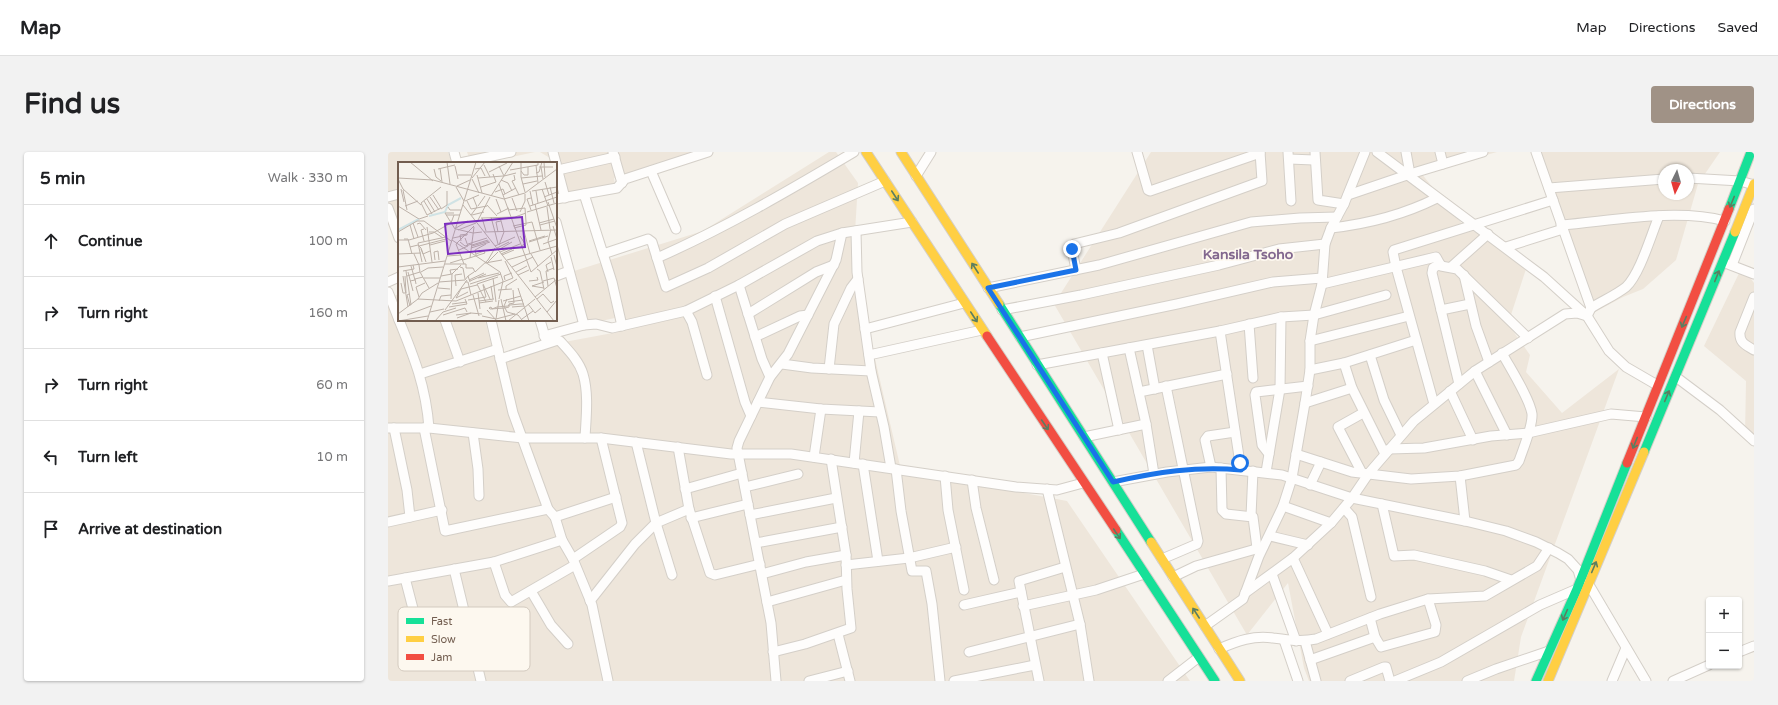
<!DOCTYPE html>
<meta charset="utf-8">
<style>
body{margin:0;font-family:"Varela Round",sans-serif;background:#f2f2f2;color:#202124}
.controls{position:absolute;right:12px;bottom:12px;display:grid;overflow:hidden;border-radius:4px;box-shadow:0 1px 3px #0004}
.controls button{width:36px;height:36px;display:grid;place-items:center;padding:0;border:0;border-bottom:1px solid #e0e0e0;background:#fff;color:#202124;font:20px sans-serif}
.compass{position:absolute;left:1270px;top:12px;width:36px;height:36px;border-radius:50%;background:#fff;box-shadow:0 1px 3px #0004;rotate:185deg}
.stop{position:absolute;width:12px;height:12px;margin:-9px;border:3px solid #1a73e8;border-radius:50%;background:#fff}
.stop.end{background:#1a73e8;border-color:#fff;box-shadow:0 1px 4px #0008}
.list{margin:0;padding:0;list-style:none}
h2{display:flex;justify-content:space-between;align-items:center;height:52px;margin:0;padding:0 16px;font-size:17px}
h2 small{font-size:13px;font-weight:400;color:#757577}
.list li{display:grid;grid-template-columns:26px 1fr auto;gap:12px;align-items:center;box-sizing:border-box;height:72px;padding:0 16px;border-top:1px solid #e0e0e0}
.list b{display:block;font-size:15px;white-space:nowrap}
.list em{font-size:13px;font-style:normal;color:#757577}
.icon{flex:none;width:22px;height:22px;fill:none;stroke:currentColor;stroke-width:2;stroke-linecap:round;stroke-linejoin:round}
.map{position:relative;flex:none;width:1366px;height:529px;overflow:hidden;border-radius:4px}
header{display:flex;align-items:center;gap:24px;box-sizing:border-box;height:56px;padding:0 20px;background:#fff;border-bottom:1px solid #e0e0e0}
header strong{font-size:19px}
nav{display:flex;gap:22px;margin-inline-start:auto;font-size:14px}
.intro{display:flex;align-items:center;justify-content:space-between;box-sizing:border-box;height:96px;padding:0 24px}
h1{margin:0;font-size:28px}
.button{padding:10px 18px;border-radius:4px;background:#a09286;color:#fff;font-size:14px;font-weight:700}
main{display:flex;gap:24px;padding:0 24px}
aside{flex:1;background:#fff;border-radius:4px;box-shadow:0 1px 3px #0004}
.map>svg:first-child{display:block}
.residential{fill:#eee6db;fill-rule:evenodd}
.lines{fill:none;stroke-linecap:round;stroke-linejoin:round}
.street-casing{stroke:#d4cfc8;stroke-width:11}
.fast-casing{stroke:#d4cfc8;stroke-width:11}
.slow-casing{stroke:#d4cfc8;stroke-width:11}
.jam-casing{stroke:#d4cfc8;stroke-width:11}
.street{stroke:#fefdfc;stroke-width:9}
.fast{stroke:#16e098;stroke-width:9}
.slow{stroke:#ffcf43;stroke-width:9}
.jam{stroke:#f24e42;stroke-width:9}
.oneway{stroke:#5b7e61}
.route{stroke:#1a73e8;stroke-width:5}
.labels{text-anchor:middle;stroke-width:3.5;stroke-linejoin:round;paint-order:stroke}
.quarter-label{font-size:14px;font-weight:bold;fill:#82678e;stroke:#fdf8ef}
.inset-river{fill:none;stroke:#d0e3e5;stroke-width:2}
.inset-road{fill:none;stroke:#bdb2a9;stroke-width:1}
.view{fill:#7b2cbf;fill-opacity:0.15;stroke:#7b2cbf;stroke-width:2}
.inset-edge{fill:none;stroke:#725d4f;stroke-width:2}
.key{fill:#fdf8ef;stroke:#d3cabf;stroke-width:1}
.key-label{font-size:11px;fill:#725d4f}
</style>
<header>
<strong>Map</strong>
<nav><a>Map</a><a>Directions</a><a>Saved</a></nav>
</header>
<div class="intro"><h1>Find us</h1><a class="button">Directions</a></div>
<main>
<aside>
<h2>5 min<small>Walk · 330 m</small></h2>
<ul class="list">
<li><svg class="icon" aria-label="ahead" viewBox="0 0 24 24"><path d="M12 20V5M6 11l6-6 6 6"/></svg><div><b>Continue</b></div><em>100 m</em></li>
<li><svg class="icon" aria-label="right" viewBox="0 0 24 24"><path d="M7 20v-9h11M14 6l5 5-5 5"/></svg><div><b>Turn right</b></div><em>160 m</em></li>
<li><svg class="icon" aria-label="right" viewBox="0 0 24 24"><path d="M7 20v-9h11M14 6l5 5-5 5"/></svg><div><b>Turn right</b></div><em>60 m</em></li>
<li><svg class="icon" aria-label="left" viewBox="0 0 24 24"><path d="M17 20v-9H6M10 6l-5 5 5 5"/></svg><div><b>Turn left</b></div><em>10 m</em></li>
<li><svg class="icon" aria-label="arrive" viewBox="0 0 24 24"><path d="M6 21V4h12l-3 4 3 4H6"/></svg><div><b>Arrive at destination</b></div></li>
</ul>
</aside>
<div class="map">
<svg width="1366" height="529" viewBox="0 0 1366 529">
<rect width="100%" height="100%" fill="#f6f3ed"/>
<g class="residential">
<path d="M0,0H60L64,11H11V37L0,39Z"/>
<path d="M79,0H147L95,11H83Z"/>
<path d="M152,0H321L226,26L227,34L180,46L172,12Z"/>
<path d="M441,0H448L470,31L465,113L513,318L679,349L802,529H0V146L11,142V168H97L106,203L230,180L227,166L199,172L186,119L315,79Z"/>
<path d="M763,0H1109L1033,21L1075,73L1140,111L1120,172L1142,203L1138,220L1174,261L1231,217L1133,485L1126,529H921L916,516L900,431L859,483L666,152Z"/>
<path d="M1150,0H1332L1310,32L1288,108L1255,137L1235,145L1207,160ZM1276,18H1300V42H1276Z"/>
<path d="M11,45V70L0,48Z"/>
<path d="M1354,115L1366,131V293L1357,283L1358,229L1316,194Z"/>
</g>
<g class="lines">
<defs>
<g id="street">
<path d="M66,0L69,11"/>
<path d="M165,0L168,11"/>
<path d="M225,0L234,31"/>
<path d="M749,0L760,38L762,39L872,1"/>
<path d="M900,0L903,49"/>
<path d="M927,0L930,48L956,52"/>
<path d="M989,0L1156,125L1199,164L1221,199L1238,215L1269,233"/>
<path d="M1018,0L1022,22"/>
<path d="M1052,0L1055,12"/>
<path d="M901,7L926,8"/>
<path d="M72,11L123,0"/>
<path d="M168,12L177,46"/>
<path d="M170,18L227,5"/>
<path d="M263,19L288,77"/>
<path d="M528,24L543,0"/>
<path d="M1300,26L1352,29L1366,33"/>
<path d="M1161,36L1276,27"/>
<path d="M196,42L224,130L234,174"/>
<path d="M960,43L1022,22L1095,0"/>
<path d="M0,45L11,42"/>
<path d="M168,47L229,36L237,27L320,0"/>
<path d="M0,56L11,86"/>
<path d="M168,70L196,173"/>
<path d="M1173,73C1223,69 1288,56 1337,69"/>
<path d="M943,76C979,72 1017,62 1049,46"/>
<path d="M468,79L469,120L483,219L496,275L503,316"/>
<path d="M1118,95L1175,77"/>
<path d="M215,102L260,87L264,90L278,135L320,116L397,72L497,29"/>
<path d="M269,106C337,76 402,38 466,0"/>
<path d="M1052,112L1045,116L1044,121L1071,232"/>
<path d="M1340,112L1366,122"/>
<path d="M1344,113L1366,57"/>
<path d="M1063,115L1100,82"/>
<path d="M688,118L684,97L686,92L731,81L874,29L872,0"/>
<path d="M1076,123L1088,174L1101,210"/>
<path d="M168,124L181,119"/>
<path d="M0,130L11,125"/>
<path d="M934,132L1048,105L1053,114L1069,117L1140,186"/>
<path d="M351,133L374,207L382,225"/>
<path d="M600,136L711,113L863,70L912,66L949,65"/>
<path d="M0,140L11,168"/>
<path d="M327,144L357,250L363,264"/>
<path d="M1366,145L1352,180C1351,191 1358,193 1366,198"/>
<path d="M1203,156C1214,149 1228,143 1238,135C1252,122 1263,83 1271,64"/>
<path d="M614,158L693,143L831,113L891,97L937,92"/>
<path d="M1053,158L1082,152"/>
<path d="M298,159L304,170L319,223"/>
<path d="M360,162L428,120L446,113"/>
<path d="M11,168C26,205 38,235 41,276"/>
<path d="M57,168L72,210"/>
<path d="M103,168L125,261L160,357L167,365L174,388L185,407L204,453L220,529"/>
<path d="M152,168L158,188"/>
<path d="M861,172L865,226"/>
<path d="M477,177L576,151"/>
<path d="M832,179L853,318"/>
<path d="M156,184L196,173L208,172L224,176L298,159L351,133L429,89L454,81L524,70"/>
<path d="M367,185L412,164L420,163"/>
<path d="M632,185L789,152L885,130L934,126"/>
<path d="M922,189L1021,164"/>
<path d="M759,193L767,237"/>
<path d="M741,196L758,272L766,322"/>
<path d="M714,201L731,278"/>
<path d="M481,203L594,178"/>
<path d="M982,203L996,248L1013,283"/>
<path d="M112,207L170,188L172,189C181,199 191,209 195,222C201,242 198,266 197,286"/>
<path d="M956,211L964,236L997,302"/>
<path d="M394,212L424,216L483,219"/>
<path d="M649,213L832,179L893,165L926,163L998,143"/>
<path d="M441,217L446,172L463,136L470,127"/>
<path d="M922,218L956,211L1028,188"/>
<path d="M1087,219L1119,283"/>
<path d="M32,222L110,197"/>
<path d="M1288,225L1332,258L1366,289"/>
<path d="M1062,239L1085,288"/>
<path d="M751,240L839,222"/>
<path d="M370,250L433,257L492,260"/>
<path d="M917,251L964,236"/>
<path d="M1046,252L1008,115L1005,100L1006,98L1165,48"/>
<path d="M0,276H41L135,286H213L343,302H403L628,335L669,338L695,331"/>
<path d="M6,276L19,338L22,365"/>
<path d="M36,276L57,379L160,357"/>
<path d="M85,281L90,317L91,344"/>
<path d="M696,285L758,272"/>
<path d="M248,290L268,371L284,423"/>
<path d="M290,295L301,357L322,421L327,423L372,412"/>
<path d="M1001,297L1036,296L1103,284L1140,281L1223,262L1258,265"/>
<path d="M881,302L874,293L867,243L868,240L920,234"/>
<path d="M908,302L964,320L1023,327L1072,324L1128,313L1131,309C1135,297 1145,274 1144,262C1142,247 1122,216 1114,201"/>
<path d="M426,305L433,257"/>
<path d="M466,311L471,259"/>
<path d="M475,312L490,409"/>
<path d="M823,315L817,288L820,284L847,280"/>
<path d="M833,316L834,358L838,362L865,365L869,396"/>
<path d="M508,317L513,359L524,419H538L544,452L552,529"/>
<path d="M878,320L892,237L893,165"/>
<path d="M974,321L950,275L975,261"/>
<path d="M557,324L560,358L576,438"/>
<path d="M1072,324L1077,369"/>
<path d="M584,328L588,356L606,428"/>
<path d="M725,330L779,320L823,315L894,323L964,346L1077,369L1118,379L1148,390L1170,401L1180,407L1190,418L1192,425"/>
<path d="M922,333L933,310"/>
<path d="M357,335L410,322"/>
<path d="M297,337L354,321"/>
<path d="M659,337L692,472L701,529"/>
<path d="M994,352L1006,404L1026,403L1097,419L1123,428"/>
<path d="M895,354L943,371"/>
<path d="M956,356L964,365L983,445"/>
<path d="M362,363L448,346"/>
<path d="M863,364L865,319"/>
<path d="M167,365L228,345"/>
<path d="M303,366L360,352"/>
<path d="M0,370L54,358"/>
<path d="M882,384L920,393"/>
<path d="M368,391L454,375"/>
<path d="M905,406L940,482"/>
<path d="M185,407L232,375L234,371L213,286"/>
<path d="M774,407L809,392L810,389L778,234"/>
<path d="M106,410L117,443L123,450L187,413"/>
<path d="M458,413L521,406L568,395"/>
<path d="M66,417L93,529"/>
<path d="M374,422L418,410L458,403"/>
<path d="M884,422L908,489"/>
<path d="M785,425L808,414L875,395"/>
<path d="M17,426L30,476L33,478L79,468"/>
<path d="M0,429L106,410L174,388"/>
<path d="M1200,431L1258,529"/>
<path d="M143,439L163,473L180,492"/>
<path d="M857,441L905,406L943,371L964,346L981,321L1026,269L1087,219L1177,162L1189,161L1199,164L1203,156L1148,0"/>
<path d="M202,449L247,392L268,371L301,357"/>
<path d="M379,450L458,428"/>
<path d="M576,453L633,440"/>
<path d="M635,454L708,438L756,422"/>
<path d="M982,466L987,485L993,495L1047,480L1048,473L1040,447"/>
<path d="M817,474L855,447L871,404L895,354L904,326L917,251L922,218V189L926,163L934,132L937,92L943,76L956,52L977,0"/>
<path d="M450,482L462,529"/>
<path d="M896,488L910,529"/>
<path d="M917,489L928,529"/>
<path d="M831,497C849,489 866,483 885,486C900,488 913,490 928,487L992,462L1040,447L1097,444L1149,414L1161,396"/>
<path d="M385,500L417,492L463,476L459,437L458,403L443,307"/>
<path d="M581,500L692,472"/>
<path d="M1351,500L1366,494"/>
<path d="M922,508L987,485"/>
<path d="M388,529L383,471L349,296L351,289L382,225L400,202L448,108L454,81"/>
<path d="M421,529L460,519"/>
<path d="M566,529L647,513"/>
<path d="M651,529L631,429L677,415"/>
<path d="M780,529L811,505"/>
<path d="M962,529L996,515H998L1002,529"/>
<path d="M1007,529L1053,510L1152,453L1189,437"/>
<path d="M1079,529L1108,517L1161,499"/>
<path d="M1224,529L1238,496"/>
<path d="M1285,529L1321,513"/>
</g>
<g id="fast">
<path d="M1341,57L1363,0"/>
<path d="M611,152L763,390"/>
<path d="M1256,300L1347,80"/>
<path d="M728,378L827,529"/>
<path d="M1148,529L1189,437L1239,311"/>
</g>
<g id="slow">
<path d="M478,0L599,184"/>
<path d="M513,0L611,152"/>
<path d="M1347,80L1366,32"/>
<path d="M763,390L852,529"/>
<path d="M1160,529L1256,300"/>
</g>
<g id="jam">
<path d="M599,184L728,378"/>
<path d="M1239,311L1341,57"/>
</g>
</defs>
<use href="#street" class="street-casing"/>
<use href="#fast" class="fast-casing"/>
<use href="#slow" class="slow-casing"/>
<use href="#jam" class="jam-casing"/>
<use href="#street" class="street"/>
<use href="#fast" class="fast"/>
<use href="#slow" class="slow"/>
<use href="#jam" class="jam"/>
</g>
<defs><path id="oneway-shaft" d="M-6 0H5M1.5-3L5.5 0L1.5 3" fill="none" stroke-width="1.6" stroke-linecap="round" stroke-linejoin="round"/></defs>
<g class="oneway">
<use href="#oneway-shaft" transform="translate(507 44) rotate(57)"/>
<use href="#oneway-shaft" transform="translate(1344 50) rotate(112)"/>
<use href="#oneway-shaft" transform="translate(587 116) rotate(-123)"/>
<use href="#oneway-shaft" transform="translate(1329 124) rotate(-68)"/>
<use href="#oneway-shaft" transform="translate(586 165) rotate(57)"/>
<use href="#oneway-shaft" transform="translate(1296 170) rotate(113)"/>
<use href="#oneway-shaft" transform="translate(1279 244) rotate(-67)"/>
<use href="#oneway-shaft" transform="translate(657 273) rotate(56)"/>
<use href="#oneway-shaft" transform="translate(1247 291) rotate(112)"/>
<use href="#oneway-shaft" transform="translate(729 382) rotate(56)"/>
<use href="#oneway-shaft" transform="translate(1206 415) rotate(-67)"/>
<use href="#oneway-shaft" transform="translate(808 461) rotate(-123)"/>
<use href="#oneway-shaft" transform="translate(1177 463) rotate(114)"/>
</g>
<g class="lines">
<path class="route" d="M684,97L688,118L600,136L725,330C769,320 808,314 853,318L852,311"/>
</g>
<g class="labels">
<g class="quarter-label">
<text x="860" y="107">Kansila Tsoho</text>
</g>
</g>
<g transform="translate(10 10)">
<rect width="159" height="159" fill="#f6f3ed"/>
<path class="inset-river" d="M31,54L47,50L50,43L63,36M0,68L21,57"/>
<path class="inset-road" d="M12,0L35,19M49,0L52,22M123,0V15L127,30M146,0L147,15M86,3L92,15M138,3L140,21M57,4L60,17M101,4L106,14L118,11M141,5H155M143,5L145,17M42,6L44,20M36,7L38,15L43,19M40,7L57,3M77,7L83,6L87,14M112,8L140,3V0M123,9L126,13H130V5M91,10L109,1M138,11L141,10L144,0M60,13H73M79,13L84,31M116,13L117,18L114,19L121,33M0,16L35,18L106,37L127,31L159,7M74,16L87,0M80,16L105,14M123,16L144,14M0,17L5,27L23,43M74,17L81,31M103,18L110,21L114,29M147,20L151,33M101,22L133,110L159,88M125,22L139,19M59,24L72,18M58,25L66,39M83,25L98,20L95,12M152,25L156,41M3,27L6,40M144,27L150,44M5,28L9,48M132,29L135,43M134,29L159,25M138,29L140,41M97,30L105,27L107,32M35,33L43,46L29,53L23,41L43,25M105,33L118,26M93,34L115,0M32,35L41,48M146,35L159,30M114,36L119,49M29,37L37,50M98,37L103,50M26,39L34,52M67,39L81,33M69,39L73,47L89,44M150,40L159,66M137,42L143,68M65,43L156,159M89,43L99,54M0,44L21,57L30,54M7,44L20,39M80,44L87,34M132,44L159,35M50,45L52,48H63M149,45L152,67M43,47L49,43V29M110,48L127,46L128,60M133,48L129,37L133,36M122,50L127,39V32M129,50L159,41M56,51H47L57,67M99,52L111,46M48,53H62M73,53L79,45L75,35M74,53L86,50M93,55L97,70M83,56L117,55L128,51M84,56L88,69M79,60L92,35M15,61L20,75M141,61L156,57M19,62L22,61L28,68M12,63L16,77M142,63L157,59M115,64L134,60L142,88M155,64L159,77M29,65L34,100M58,66L70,59M116,66L128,63V60M26,67L23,68L26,79M58,67L75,71L84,70M153,67L150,79L154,92M60,68L78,61M126,69L132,92M0,70L19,59H26L53,79M31,70H36L45,76M86,70L159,68M97,70L100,82M100,70L98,60L103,59M122,74L127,82L123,84M55,76L69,73M6,77H10L14,92M0,78H11L35,71L53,61L56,53M54,78L102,110L105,119L101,137M63,79L62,73L70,72M131,79L147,74M62,80L67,84L74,82M131,80L150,74M70,82L89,76M145,82L159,77M32,83L47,79M74,83L90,78M101,83L106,70L102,55M21,84L48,77M74,84L91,79M97,84L117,75M12,85L20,83L23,86L28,100M73,86L92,80M99,86L111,80M23,87L25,92L32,89M61,88L70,84L67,76M100,88L114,80M102,90L122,82M0,92L23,91M16,92L21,103L22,110L31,126M50,92L62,91M103,92L114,87M133,92L140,104M78,93L77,88L88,82M104,93L116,88M156,93L159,105M49,94L63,93M153,95L156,108M72,96L76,65M37,98L36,90L40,89L41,98M65,98L87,91L86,89L78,92M109,98L159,84M24,100L20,81L48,75M90,100L100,90M52,101L65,97M87,101L104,98M47,102H68V106H75L77,110L90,98L97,86M66,102L58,82L76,64M0,105L47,99M62,105L65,106L67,117M114,105L135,95M139,107L142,109L146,127M5,109L16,107L15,103M8,109L13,143M10,110L15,129M23,110L30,106L45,105M118,110L129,104M150,110L148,103L153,100M53,112L52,108L60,107M120,113L131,108M5,114L10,145M7,114L8,131M9,114L22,110M43,114L54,112L63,103M26,116H42M80,116L101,111M95,116L98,140M71,118L86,111M107,118L106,114L114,111M12,119L17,118L13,104M72,119L88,112M131,119L140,118L139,115M145,119L156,116L159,126M41,120L67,118L70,114M67,120H70L73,133M72,120L70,114L76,110M3,121L5,131H7M18,122L17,117L25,115M72,122L103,112M85,122L92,137M85,123L88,135M58,124L57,113L64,112M93,124L95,137M134,124L146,126M134,124L146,120M150,124L148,109L156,106M40,126L52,127M120,126L131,159M108,127V124L119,117M100,128L114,127M115,128L116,141L111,142V145L107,146L92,147L91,146L93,145L94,147L99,145L110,144L111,143H112L122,142H126M80,131L82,147M11,132L9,133L12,144M75,133L81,154M21,135L18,125L27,121M137,135L159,117M58,136L63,127L79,123M58,136L70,130M20,137L24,131L40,121M53,137L54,112M103,137L108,159M109,137L106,144L109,150L120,153L124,158M139,137L145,132L153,141L156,139M70,138L88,135M41,139L43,134L53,133M81,139L96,137M105,139L123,134M88,140L79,122L100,115M110,140L125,138M81,141L95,139M54,142L69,140M130,142L137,151L143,146M51,145L69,142L67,137M114,145L126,144M47,148L69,118M89,148L99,159M32,150L46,147M149,150L159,138M0,152L20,137L58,139L115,116L107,99M9,153L33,144M45,153L67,146L69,150M58,153L73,151M84,154L98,157L117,152M59,156L73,151L84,152M98,157L101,138M124,157L135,149M0,159L30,154M29,159L78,0M37,159L45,150L58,146M110,159L137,137"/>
<path class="view" d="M124,55L127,85L50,92L47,62Z"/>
<rect width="159" height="159" class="inset-edge"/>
</g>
<rect x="10" y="455" width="132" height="64" rx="6" class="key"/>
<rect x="18" y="466" width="18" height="6" fill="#16e098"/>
<rect x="18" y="484" width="18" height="6" fill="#ffcf43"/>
<rect x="18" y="502" width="18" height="6" fill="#f24e42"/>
<g class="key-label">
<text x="43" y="473">Fast</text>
<text x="43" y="491">Slow</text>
<text x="43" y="509">Jam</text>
</g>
</svg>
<div class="controls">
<button>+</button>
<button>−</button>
</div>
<svg class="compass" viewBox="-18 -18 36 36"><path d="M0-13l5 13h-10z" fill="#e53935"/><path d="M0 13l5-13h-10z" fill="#757577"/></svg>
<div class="stop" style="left:852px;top:311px"></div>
<div class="stop end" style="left:684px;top:97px"></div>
</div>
</main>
